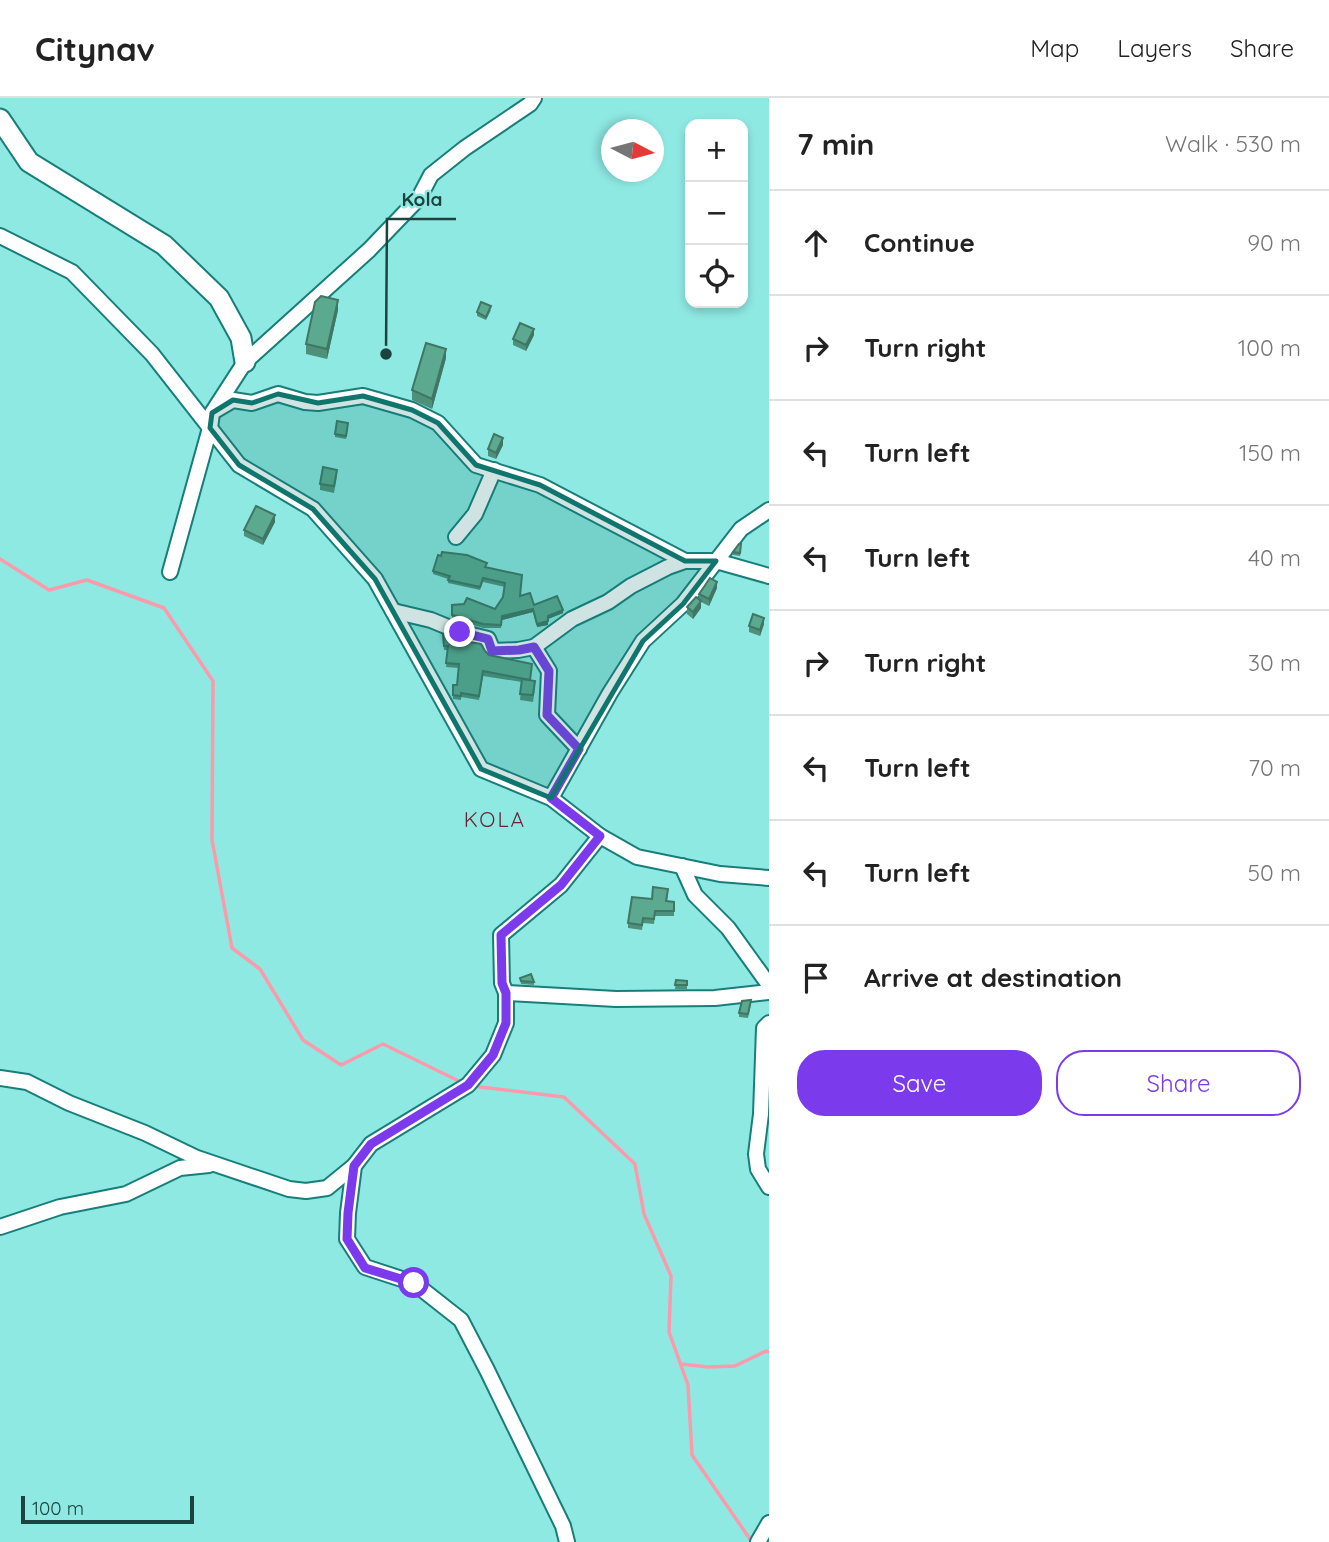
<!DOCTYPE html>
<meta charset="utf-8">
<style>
body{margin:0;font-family:Quicksand,sans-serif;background:#f6f6f6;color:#222}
.controls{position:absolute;right:21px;top:21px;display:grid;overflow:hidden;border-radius:14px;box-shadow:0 4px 10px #0003}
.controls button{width:63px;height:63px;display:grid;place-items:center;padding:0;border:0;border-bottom:2px solid #e0e0e0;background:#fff;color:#222;font:35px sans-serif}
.compass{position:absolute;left:601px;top:21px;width:63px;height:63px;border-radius:50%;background:#fff;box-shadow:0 4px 10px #0003;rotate:96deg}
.scale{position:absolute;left:21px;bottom:18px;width:173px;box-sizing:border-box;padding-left:7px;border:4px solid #1d4341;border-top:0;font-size:19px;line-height:24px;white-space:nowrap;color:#1d4341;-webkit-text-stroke:5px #8fe9e3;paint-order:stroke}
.stop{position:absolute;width:21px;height:21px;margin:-16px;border:5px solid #7c3aed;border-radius:50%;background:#fff}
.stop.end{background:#7c3aed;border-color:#fff;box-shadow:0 2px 7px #0008}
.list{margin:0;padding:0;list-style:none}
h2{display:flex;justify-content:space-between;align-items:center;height:91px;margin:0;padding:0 28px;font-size:30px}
h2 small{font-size:23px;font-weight:400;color:#767676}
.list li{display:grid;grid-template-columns:46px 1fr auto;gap:21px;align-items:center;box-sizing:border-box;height:105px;padding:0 28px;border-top:2px solid #e0e0e0}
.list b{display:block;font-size:26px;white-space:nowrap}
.list em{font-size:23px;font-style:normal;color:#767676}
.actions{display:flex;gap:14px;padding:21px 28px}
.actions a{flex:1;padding:16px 0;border:2px solid #7c3aed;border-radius:28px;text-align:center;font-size:24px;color:#7c3aed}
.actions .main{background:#7c3aed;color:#fff}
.icon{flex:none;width:38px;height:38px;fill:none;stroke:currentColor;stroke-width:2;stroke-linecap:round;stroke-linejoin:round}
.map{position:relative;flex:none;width:769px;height:1444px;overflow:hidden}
header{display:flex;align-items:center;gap:42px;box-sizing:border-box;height:98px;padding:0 35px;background:#fff;border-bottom:2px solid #e0e0e0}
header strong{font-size:33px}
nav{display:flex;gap:38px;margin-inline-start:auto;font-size:24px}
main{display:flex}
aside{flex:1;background:#fff}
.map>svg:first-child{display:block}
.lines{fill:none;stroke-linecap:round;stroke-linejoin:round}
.stream{stroke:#fb9aaa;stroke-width:3.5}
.street-casing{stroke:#187e7a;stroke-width:18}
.secondary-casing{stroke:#187e7a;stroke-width:23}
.street{stroke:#fff;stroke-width:14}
.secondary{stroke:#fff;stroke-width:19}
.wall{fill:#4e917b}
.shaded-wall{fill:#407664}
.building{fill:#5ba98f;stroke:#407664;stroke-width:2}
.route{stroke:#7c3aed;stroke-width:9}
.marked{fill:#0f766e;fill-opacity:0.2;stroke:#0f766e;stroke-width:5;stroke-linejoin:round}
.labels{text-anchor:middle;stroke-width:5;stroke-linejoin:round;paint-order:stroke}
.quarter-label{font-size:21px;letter-spacing:2px;fill:#6b2534;stroke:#8fe9e3}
.leader{fill:none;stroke:#1d4341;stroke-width:2.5}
.callout-dot{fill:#1d4341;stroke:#8fe9e3;stroke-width:2.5}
.callout-label{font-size:19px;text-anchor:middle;font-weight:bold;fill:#1d4341;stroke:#8fe9e3;stroke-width:5;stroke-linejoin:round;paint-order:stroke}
</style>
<header>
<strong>Citynav</strong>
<nav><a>Map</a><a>Layers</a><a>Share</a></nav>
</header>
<main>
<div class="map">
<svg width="769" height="1444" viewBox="0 0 769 1444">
<rect width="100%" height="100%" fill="#8fe9e3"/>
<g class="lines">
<g class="stream">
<path d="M0,461L49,492L87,482L164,510L213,583L212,742L232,850L260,871L303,942L341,967L383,946L465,986"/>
<path d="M472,988L564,999L635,1066L644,1116L671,1178L669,1234L688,1287L692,1357L752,1444"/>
<path d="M681,1266L708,1269L735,1268L766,1253L769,1254"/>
</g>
<defs>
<g id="street">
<path d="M0,138L72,174L152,256L239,367L313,411L375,481L481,671L551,700L600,738L637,759L720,776L769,780"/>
<path d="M216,312L233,302L252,305L278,296L305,304L318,305L363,298L412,312L438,325L476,367L540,387L685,463"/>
<path d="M456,439L475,416L494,372"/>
<path d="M170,474L210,330L212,315L245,264L369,152L419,100L431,77L465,50L530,6L534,0"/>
<path d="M393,513L431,522L460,534L488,541L493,553L518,552L534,549L549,573L547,617L579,651"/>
<path d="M534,549L572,521L608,504L631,488L668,469L685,463H716L769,478"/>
<path d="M551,700L610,595L643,543L683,506L741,431L769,412"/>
<path d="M682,768L695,797L728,830L769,887"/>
<path d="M506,895L616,901L715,900L769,894"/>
<path d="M769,925L764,930L761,1016L756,1056L758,1071L769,1089"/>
<path d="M0,980L27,984L69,1005L145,1035L197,1060L289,1091L306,1093L327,1090L354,1068"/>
<path d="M0,1129L60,1109L126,1096L180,1070L209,1067"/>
<path d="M567,1444L563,1428L487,1272L461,1222L414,1185L365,1169L347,1141L348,1115L354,1068L371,1046L468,987L493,957L506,925V895L502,885L501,837L561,787L600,738"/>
<path d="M758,1444L769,1425"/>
</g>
<path id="secondary" d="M0,21L29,64L164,147L219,200L241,240L245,264"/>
</defs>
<use href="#street" class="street-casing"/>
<use href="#secondary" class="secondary-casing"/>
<use href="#street" class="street"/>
<use href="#secondary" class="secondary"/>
</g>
<g class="wall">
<path d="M338,212L327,261L306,256V246Z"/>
<path d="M491,212L486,222L477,218V214Z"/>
<path d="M534,237L526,253L513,247V241Z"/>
<path d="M446,260L432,311L412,302V292Z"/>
<path d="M348,329L346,341L335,339V336Z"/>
<path d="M503,347L496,361L488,358V351Z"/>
<path d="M337,378L334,395L320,392V386Z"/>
<path d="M275,424L263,447L244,438V432Z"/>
<path d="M741,450L740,458L733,457V454Z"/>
<path d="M487,469L520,498L534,507L563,515L548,521V527L537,529L533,514L502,522L501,530H483L452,520V507L495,511L503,499L505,489L483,484L480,492L448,485V481L433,476V473Z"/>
<path d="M717,490L709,508L701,504V510L693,521L687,516V509L699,501V496Z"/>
<path d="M764,526L760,538L749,534V528Z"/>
<path d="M443,537L469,544L485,553L489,557L530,582L535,590L533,604L520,602L522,584L483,578L479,602L461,599V602L453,601V587H457L459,570L446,569L448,552H444Z"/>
<path d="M668,796L667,803L674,804V818H655L654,826L643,825L642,832L628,830V825L652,801Z"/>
<path d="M520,880L534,884V887L521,886Z"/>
<path d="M676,882L687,883V891H675Z"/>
<path d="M751,906L748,920L739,919V915Z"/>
</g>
<g class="shaded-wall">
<path d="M338,202V212L327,261V251Z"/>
<path d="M534,231V237L526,253V247Z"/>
<path d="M446,251V260L432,311V301Z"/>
<path d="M503,340V347L496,361V355Z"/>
<path d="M275,417V424L263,447V441Z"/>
<path d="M717,484V490L709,508V501Z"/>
<path d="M701,503V510L693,521V514Z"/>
<path d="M533,511V514L502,522V518Z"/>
<path d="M563,512V515L548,521V518Z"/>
<path d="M764,520V526L760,538V532Z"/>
<path d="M548,523V527L537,529V526Z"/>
</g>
<g class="building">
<path d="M321,198L338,202L327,251L306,246L315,204Z"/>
<path d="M481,204L491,208L486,219L477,214Z"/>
<path d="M520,225L534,231L526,247L513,241Z"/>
<path d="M426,245L446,251L432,301L412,292Z"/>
<path d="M337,323L348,325L346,338L335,336Z"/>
<path d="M494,336L503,340L496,355L488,351Z"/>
<path d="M323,369L337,372L334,388L320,386Z"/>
<path d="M256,408L275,417L263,441L244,432Z"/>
<path d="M739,446H741L740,455L733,454Z"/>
<path d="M442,454L467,457L487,465L485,469L522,477L520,498L530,495L534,507L557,498L563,512L548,518V523L537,526L533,511L502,518L501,527L483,526L452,517V507L464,506L467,500L495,511L503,499L505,485L483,480L480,489L448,482L450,478L433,473L438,457L441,458Z"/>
<path d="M710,480L717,484L709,501L699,496Z"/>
<path d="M696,499L701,503L693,514L687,509Z"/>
<path d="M753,516L764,520L760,532L749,528Z"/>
<path d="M451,536L469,542V544L481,546L485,553L489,557L532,566L530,582L483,573L479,598L461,595V598L453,597V587H457L459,566L446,565L448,548H444L443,537Z"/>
<path d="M522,581L535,583L533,597L520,596Z"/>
<path d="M653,789L668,791L666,803L674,804V813H655L654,821L643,820L642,827L628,825L632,799L652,801Z"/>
<path d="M531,876L534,884L521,883L520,880Z"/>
<path d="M676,882L687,883V887H675Z"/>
<path d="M751,902L748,916L739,915L742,903Z"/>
</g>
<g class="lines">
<path class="route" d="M414,1185L365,1170L347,1141L348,1115L354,1068L371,1046L468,987L493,957L506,925V895L502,885L501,837L561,787L600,738L551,700L579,651L547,617L549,573L534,549L519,552L492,553L488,541L460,534"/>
</g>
<path class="marked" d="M278,296L318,305L363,298L412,312L438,325L476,367L540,387L685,463H716L683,506L643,543L551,700L481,671L375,481L313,411L239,367L210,330L212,315L233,302L252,305Z"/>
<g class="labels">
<g class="quarter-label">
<text x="495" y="729">KOLA</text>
</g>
</g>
<path class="leader" d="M386 256L387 121H456"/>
<circle class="callout-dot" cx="386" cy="256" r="7"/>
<g class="callout-label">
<text x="422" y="108">Kola</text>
</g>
</svg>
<div class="controls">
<button>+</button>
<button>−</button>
<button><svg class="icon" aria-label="locate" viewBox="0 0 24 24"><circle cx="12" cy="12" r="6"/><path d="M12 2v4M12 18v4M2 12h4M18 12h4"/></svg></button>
</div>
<svg class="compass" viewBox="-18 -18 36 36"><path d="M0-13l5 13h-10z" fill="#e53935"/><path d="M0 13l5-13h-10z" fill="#767676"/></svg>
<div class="scale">100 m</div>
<div class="stop" style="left:414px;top:1185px"></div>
<div class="stop end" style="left:460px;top:534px"></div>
</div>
<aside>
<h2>7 min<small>Walk · 530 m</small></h2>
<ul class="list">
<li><svg class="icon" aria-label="ahead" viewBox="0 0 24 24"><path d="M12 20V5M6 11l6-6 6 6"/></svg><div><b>Continue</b></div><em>90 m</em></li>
<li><svg class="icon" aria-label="right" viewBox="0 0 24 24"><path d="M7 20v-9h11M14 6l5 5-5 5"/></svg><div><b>Turn right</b></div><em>100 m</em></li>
<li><svg class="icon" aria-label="left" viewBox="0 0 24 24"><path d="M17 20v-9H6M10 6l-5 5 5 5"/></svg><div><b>Turn left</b></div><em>150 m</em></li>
<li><svg class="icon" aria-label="left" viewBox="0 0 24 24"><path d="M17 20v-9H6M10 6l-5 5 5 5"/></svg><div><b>Turn left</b></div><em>40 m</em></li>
<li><svg class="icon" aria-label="right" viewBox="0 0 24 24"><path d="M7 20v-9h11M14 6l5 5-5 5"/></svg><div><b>Turn right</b></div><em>30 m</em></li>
<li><svg class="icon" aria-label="left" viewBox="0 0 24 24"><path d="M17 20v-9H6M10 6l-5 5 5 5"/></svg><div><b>Turn left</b></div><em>70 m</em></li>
<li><svg class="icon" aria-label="left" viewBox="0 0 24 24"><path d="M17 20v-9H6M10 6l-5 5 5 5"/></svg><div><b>Turn left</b></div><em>50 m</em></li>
<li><svg class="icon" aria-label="arrive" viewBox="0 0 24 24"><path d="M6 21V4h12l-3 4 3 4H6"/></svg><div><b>Arrive at destination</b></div></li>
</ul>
<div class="actions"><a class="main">Save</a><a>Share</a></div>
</aside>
</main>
